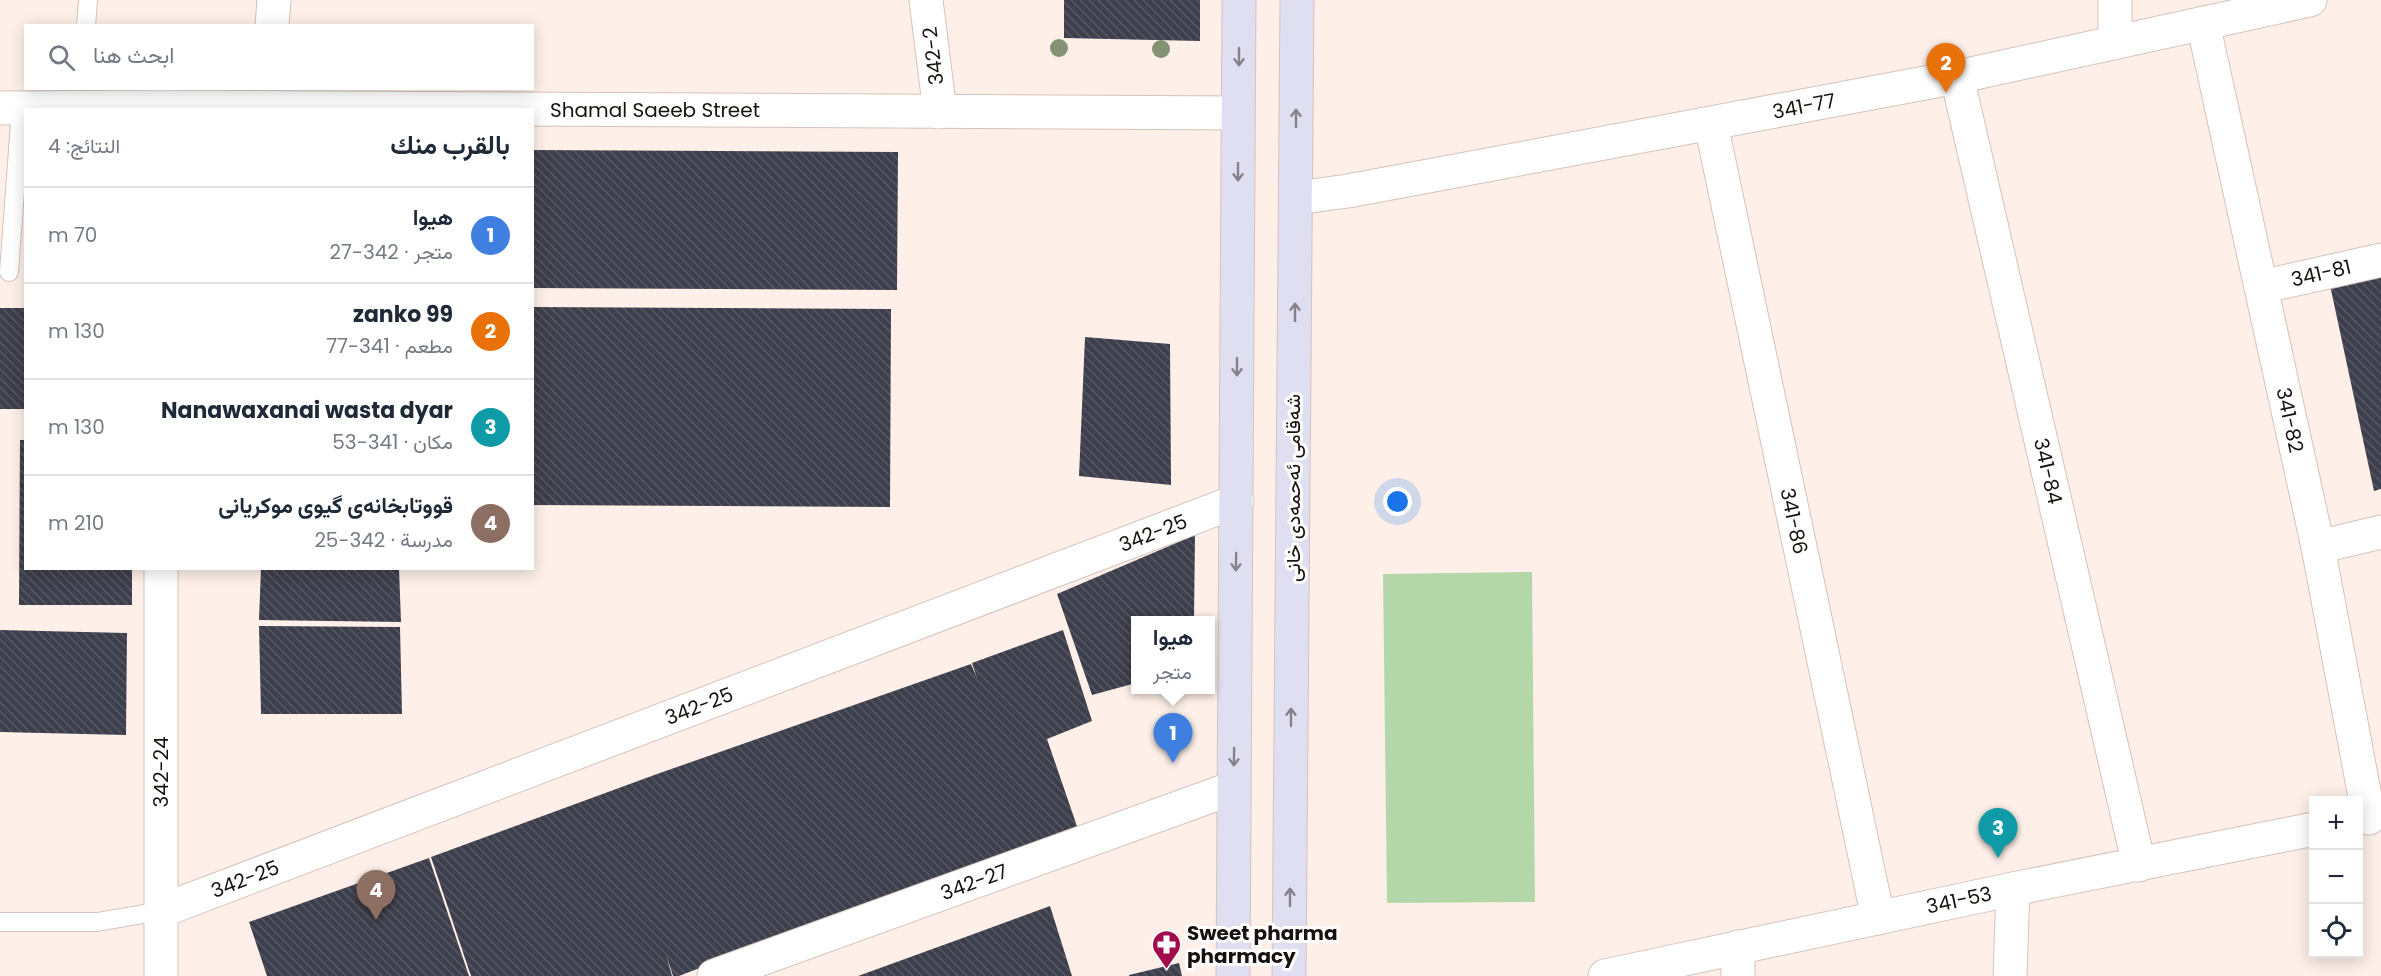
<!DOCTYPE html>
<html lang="ar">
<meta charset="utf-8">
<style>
body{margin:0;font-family:Poppins,Vazirmatn,sans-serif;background:#f6f6f7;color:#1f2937;direction:rtl}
.controls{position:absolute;right:18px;bottom:18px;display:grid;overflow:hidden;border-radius:0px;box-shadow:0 3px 15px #0003}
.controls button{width:54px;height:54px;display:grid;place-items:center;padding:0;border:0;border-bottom:2px solid #e0e1e3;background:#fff;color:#1f2937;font:30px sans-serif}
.you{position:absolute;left:1398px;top:502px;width:21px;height:21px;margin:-15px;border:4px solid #fff;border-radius:50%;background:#1a73e8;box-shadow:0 0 0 9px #1a73e833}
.badge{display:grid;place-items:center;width:39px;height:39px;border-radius:50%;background:#b45309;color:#fff;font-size:20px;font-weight:700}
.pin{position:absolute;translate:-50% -50px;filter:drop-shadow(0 2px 3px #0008)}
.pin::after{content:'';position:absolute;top:32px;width:21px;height:18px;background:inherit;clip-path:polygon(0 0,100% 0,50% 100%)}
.popup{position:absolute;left:1131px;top:616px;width:84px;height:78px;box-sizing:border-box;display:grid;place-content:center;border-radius:0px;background:#fff;filter:drop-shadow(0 2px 4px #0005);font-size:20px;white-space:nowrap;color:#747a83}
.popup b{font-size:22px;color:#1f2937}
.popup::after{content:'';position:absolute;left:50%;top:100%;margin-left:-12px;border:12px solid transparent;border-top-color:#fff}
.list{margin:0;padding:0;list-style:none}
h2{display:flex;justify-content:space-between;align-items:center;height:78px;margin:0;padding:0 24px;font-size:26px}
h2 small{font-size:20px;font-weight:400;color:#747a83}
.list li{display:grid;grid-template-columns:39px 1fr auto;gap:18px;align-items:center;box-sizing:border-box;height:96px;padding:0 24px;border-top:2px solid #e0e1e3}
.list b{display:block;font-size:22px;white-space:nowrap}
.list p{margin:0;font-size:20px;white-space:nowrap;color:#747a83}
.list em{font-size:20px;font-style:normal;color:#747a83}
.icon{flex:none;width:33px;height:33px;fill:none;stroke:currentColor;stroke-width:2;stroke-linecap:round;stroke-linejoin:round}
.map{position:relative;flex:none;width:2381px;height:976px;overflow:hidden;direction:ltr}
.search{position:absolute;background:#fff;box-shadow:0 3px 15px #0003;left:24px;top:24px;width:510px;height:66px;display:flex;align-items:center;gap:15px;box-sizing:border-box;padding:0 21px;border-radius:0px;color:#747a83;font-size:22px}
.panel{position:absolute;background:#fff;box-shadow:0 3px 15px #0003;left:24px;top:108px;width:510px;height:462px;border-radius:0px;direction:rtl}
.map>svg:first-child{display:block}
.pitch{fill:#b4d7aa}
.building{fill:url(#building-back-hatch)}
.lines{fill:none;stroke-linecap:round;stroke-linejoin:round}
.service-casing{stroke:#d4c2bb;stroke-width:20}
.minor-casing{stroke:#d4c2bb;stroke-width:35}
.tertiary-casing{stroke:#d4c2bb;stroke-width:35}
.secondary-casing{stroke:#d4c2bb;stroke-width:35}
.service{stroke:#fff;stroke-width:18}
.minor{stroke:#fff;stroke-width:33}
.tertiary{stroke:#fff;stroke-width:33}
.secondary{stroke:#e0dff1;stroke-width:33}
.tree{fill:#839272}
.oneway{stroke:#86828b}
.labels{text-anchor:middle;stroke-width:6;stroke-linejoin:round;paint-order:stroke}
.street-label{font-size:20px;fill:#17110f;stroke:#fff}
.poi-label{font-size:20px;font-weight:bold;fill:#17110f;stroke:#fff;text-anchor:start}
</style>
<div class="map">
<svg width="2381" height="976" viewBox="0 0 2381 976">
<defs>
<pattern id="building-back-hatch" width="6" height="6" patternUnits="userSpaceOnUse" patternTransform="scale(1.5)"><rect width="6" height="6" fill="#3e3f4c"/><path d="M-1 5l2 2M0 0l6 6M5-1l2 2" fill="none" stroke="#575761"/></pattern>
</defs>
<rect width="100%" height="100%" fill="#fef0e9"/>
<path class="pitch" d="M1532,572L1535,902L1387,903L1383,574Z"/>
<g class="building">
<path d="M1064,0H1200V41L1064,38Z"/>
<path d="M532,150L898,152L897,290L532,288Z"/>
<path d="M2381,274V489L2374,491L2330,285Z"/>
<path d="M532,307L891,309L890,507L532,505Z"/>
<rect x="0" y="308" width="26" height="101"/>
<path d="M1085,337L1170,344L1171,485L1079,476Z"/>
<path d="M20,440H26V568H132V605H19Z"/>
<path d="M1195,535L1194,620H1136V683L1092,695L1057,594Z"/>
<path d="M261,568H399L401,622L259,620Z"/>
<path d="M259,626L400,627L402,714H261Z"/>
<path d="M0,630L127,633L126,735L0,732Z"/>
<path d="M1063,630L1092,721L1047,739L1079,832L808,926L679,976H673L666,954L672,976H471L431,857L657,774L971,664L977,678L972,663Z"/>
<path d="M429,858L469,976H267L249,922Z"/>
<path d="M1050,906L1072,976H858L960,939Z"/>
<path d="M1179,963L1182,976H1129V975Z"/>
</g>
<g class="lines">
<defs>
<g id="service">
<path d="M86,26L88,0"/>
<path d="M9,272L21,109"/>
<path d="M0,922H97L161,911"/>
</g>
<g id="minor">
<path d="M926,0L940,112"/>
<path d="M2203,23L2318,547L2369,818"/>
<path d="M272,26L274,0"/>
<path d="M2115,42V0"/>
<path d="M1957,77L2139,865"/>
<path d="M1711,124L1878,918"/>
<path d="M1296,198L1348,191L1957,77L2310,0"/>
<path d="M2261,287L2381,260"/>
<path d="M2318,547L2381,532"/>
<path d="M161,911L1237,501"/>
<path d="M161,976V568"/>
<path d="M714,976L1233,788"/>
<path d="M1605,976L2013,889L2314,829"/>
<path d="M1738,976V947"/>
<path d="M2010,976L2013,889"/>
</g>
<path id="tertiary" d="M0,108L161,107L1238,113"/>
<g id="secondary">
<path d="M1233,976L1239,0"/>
<path d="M1289,976L1297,0"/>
</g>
</defs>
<use href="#service" class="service-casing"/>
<use href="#minor" class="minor-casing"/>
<use href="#tertiary" class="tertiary-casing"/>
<use href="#secondary" class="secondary-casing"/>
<use href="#service" class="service"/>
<use href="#minor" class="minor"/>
<use href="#tertiary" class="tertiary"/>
<use href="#secondary" class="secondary"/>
</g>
<g class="tree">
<circle cx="1059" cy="48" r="9"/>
<circle cx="1161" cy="49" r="9"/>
</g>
<defs><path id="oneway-shaft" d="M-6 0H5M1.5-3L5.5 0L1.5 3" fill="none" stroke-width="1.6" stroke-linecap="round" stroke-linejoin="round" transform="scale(1.5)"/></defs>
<g class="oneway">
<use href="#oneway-shaft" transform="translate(1239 57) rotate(90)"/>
<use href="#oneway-shaft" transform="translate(1296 118) rotate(-90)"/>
<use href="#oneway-shaft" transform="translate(1238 172) rotate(90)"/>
<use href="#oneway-shaft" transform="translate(1295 312) rotate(-90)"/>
<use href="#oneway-shaft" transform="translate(1237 367) rotate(90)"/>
<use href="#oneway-shaft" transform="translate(1236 562) rotate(91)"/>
<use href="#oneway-shaft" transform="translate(1291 717) rotate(-90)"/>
<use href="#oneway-shaft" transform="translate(1234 757) rotate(91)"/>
<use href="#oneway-shaft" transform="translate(1290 897) rotate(-90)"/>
</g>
<defs>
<symbol id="pharmacy-pin" viewBox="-11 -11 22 30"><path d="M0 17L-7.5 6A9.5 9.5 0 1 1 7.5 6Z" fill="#a20c4c" stroke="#fff"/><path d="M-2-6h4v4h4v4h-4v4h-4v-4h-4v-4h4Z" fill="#fff"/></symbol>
</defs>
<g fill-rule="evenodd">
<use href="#pharmacy-pin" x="1150" y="928" width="33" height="45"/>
</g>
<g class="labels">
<g class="street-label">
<text transform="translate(933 56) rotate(-97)" y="7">342-2</text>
<text transform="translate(1804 106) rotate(-11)" y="7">341-77</text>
<text x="655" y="117">Shamal Saeeb Street</text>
<text transform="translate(2321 273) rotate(-13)" y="7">341-81</text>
<text transform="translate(2290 420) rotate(78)" y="7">341-82</text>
<text transform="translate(2048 471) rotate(77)" y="7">341-84</text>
<text transform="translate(1293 488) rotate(-90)" y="7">شەقامی ئەحمەدی خانی</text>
<text transform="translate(1794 521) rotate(78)" y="7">341-86</text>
<text transform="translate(1153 533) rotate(-21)" y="7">342-25</text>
<text transform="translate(699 706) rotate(-21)" y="7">342-25</text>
<text transform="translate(161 772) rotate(-90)" y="7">342-24</text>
<text transform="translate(245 879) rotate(-21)" y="7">342-25</text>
<text transform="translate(974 882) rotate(-20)" y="7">342-27</text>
<text transform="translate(1959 900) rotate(-12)" y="7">341-53</text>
</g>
<g class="poi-label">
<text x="1187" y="940">Sweet pharma<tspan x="1187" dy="23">pharmacy</tspan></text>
</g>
</g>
</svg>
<div class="controls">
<button>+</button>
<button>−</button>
<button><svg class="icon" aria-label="locate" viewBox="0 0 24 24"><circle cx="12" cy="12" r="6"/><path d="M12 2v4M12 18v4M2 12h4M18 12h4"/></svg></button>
</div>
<div class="you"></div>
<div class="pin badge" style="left:1173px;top:763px;background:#3f7fe0">1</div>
<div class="popup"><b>هيوا</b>متجر</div>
<div class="pin badge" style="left:1946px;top:93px;background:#e8710a">2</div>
<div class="pin badge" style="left:1998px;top:858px;background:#0f9aa8">3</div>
<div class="pin badge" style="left:376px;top:920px;background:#8d6e63">4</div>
<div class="search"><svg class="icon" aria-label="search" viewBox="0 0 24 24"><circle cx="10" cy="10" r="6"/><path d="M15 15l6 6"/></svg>ابحث هنا</div>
<section class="panel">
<h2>بالقرب منك<small>النتائج: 4</small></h2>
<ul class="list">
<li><span class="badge" style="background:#3f7fe0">1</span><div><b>هيوا</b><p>متجر · 342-27</p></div><em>70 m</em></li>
<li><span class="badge" style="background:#e8710a">2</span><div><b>99 zanko</b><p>مطعم · 341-77</p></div><em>130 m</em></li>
<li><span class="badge" style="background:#0f9aa8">3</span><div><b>Nanawaxanai wasta dyar</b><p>مكان · 341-53</p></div><em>130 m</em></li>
<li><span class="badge" style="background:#8d6e63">4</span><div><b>قووتابخانەی گيوی موكريانی</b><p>مدرسة · 342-25</p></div><em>210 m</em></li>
</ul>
</section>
</div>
